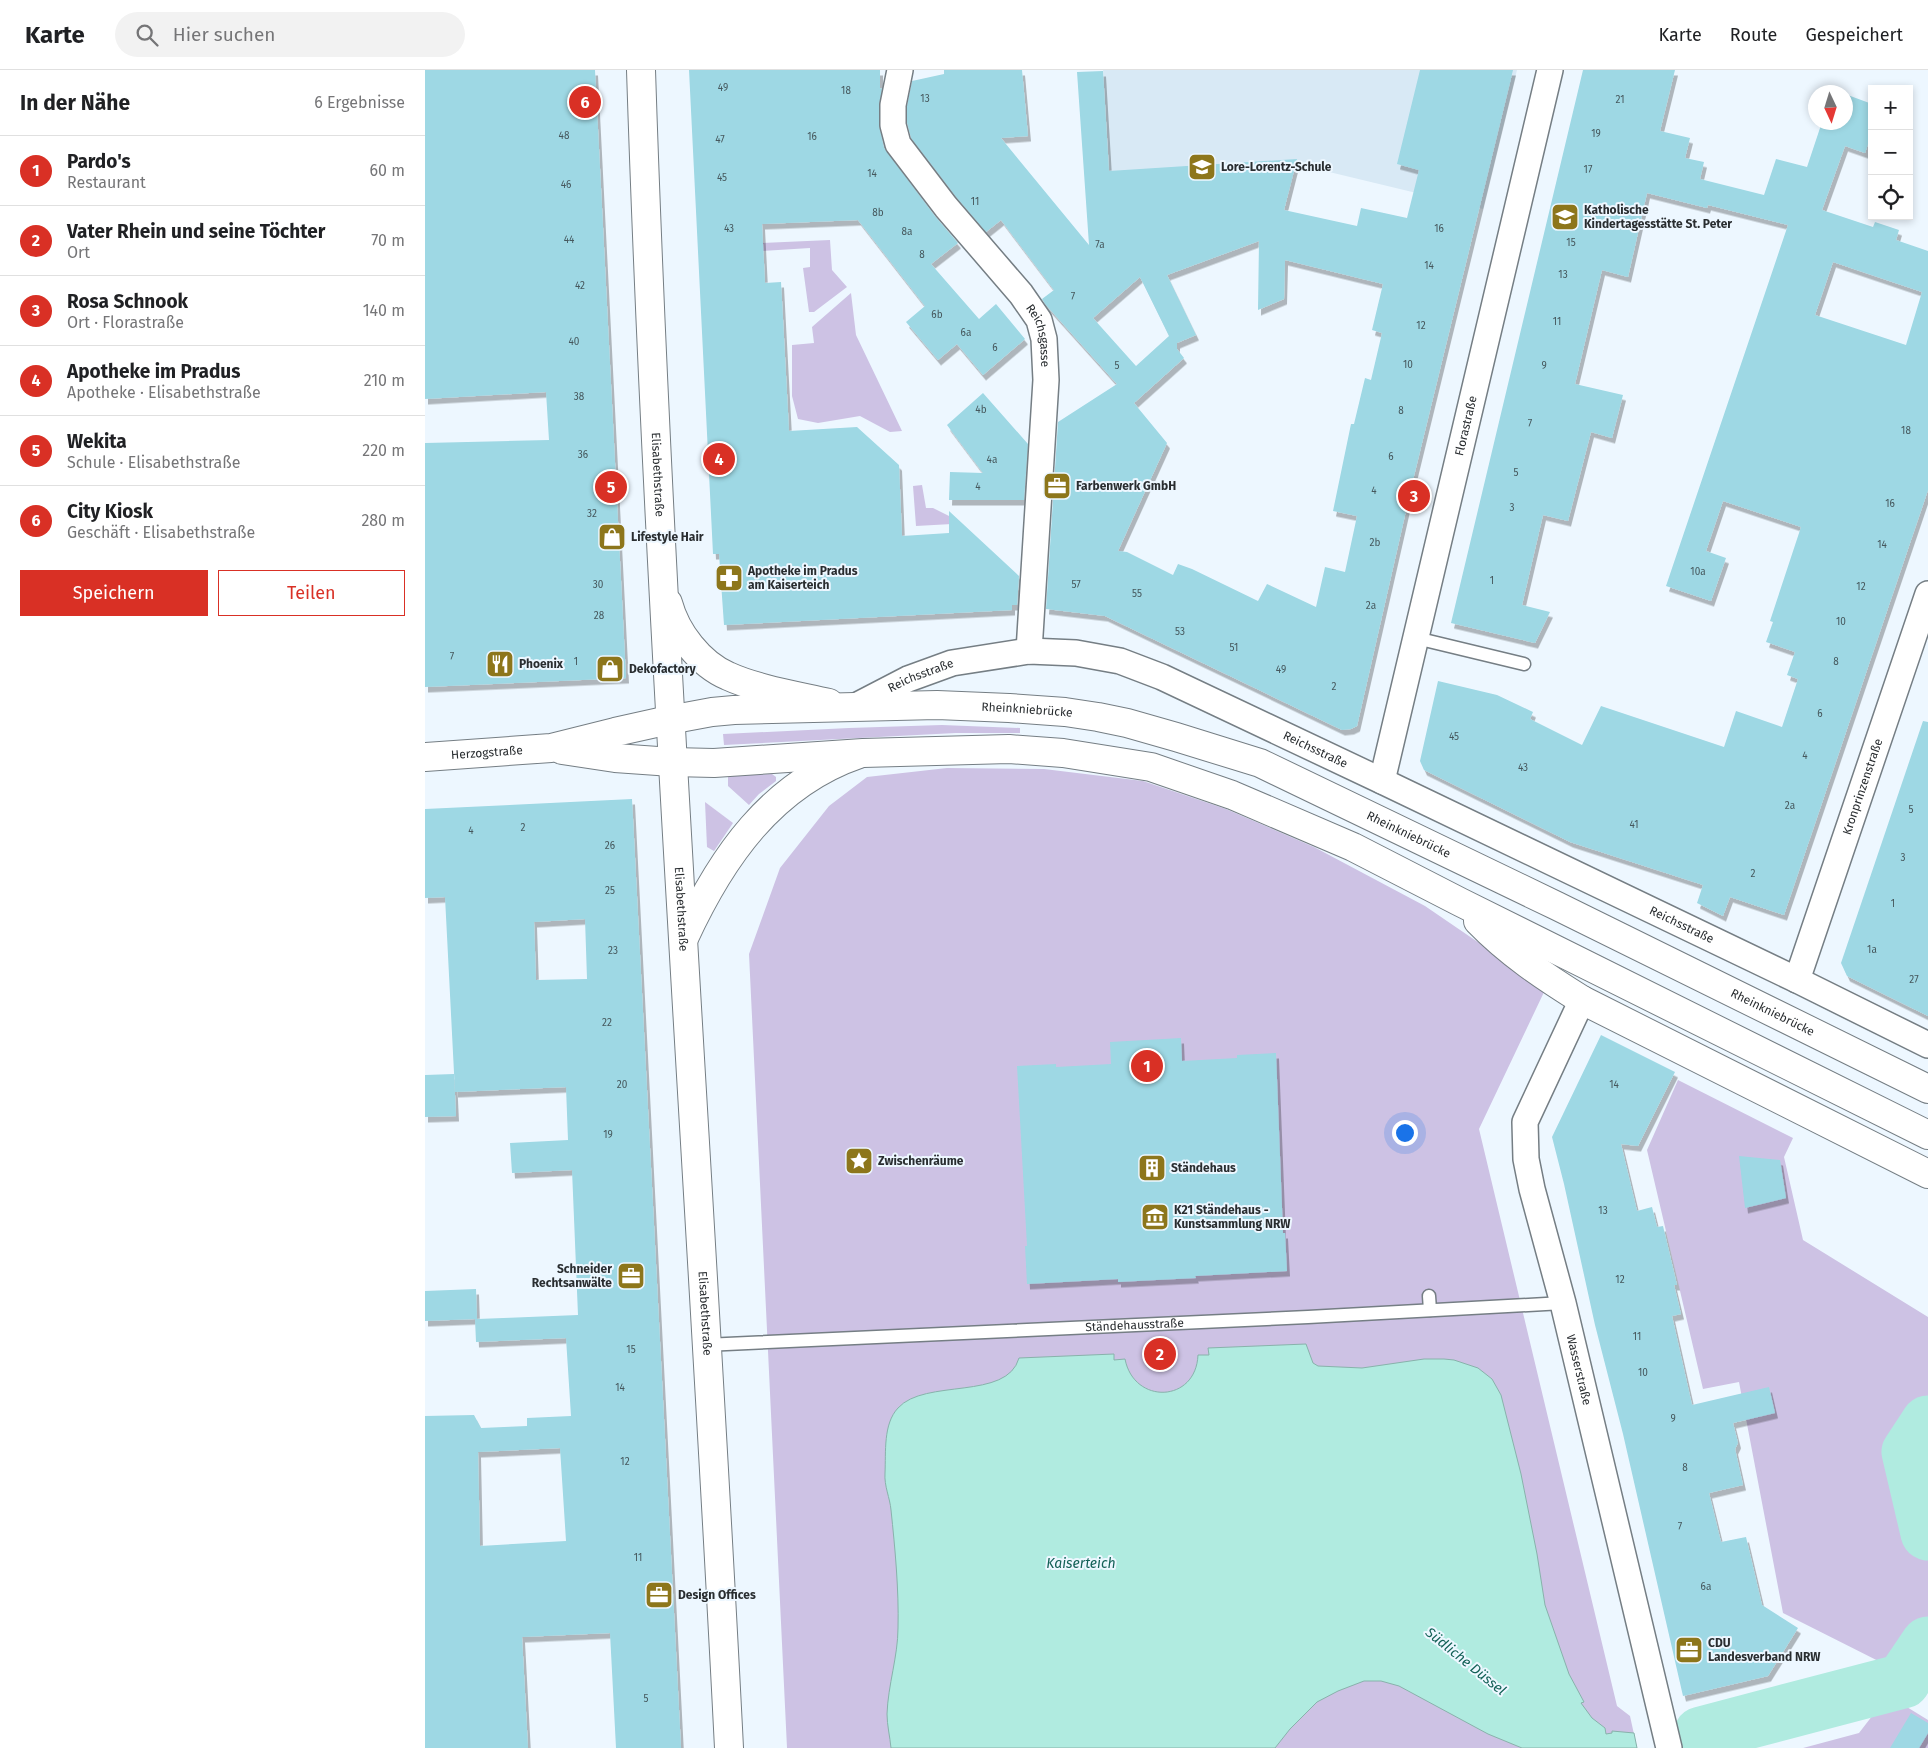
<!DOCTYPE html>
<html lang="de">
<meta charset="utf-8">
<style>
body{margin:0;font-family:"Fira Sans",sans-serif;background:#f2f2f2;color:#202124}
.controls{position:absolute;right:15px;top:15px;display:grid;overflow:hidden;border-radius:0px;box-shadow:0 2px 8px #0003}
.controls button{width:45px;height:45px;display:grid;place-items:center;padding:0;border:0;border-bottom:1px solid #e0e0e0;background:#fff;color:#202124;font:25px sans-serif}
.compass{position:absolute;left:1383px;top:15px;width:45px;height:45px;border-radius:50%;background:#fff;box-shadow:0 2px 8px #0003;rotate:176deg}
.you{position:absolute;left:979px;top:1062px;width:18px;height:18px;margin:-12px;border:4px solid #fff;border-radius:50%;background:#1a73e8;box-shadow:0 0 0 8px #1a73e833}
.badge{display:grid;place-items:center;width:32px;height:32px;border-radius:50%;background:#d93025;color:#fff;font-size:16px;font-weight:700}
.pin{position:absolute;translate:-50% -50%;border:2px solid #fff;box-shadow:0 1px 5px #0006}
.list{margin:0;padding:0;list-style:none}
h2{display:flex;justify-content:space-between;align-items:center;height:65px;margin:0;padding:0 20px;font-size:21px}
h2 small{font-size:16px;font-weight:400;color:#757577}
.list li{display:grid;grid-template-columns:32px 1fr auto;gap:15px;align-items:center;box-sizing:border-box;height:70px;padding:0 20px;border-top:1px solid #e0e0e0}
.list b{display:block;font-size:19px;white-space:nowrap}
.list p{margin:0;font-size:16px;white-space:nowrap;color:#757577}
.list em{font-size:16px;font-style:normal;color:#757577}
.actions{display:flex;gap:10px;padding:15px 20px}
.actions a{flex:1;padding:11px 0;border:1px solid #d93025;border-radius:0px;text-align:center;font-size:18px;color:#d93025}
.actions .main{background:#d93025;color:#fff}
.icon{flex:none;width:28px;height:28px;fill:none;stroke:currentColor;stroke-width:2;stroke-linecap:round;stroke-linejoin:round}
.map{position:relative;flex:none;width:1503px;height:1678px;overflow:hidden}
header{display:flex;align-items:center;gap:30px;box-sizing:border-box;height:70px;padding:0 25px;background:#fff;border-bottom:1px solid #e0e0e0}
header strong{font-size:24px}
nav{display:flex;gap:28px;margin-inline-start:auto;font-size:18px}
.search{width:350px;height:45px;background:#f2f2f2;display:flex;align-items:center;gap:12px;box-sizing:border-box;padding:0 18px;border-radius:28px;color:#757577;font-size:19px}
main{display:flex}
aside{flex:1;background:#fff}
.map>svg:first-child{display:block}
.built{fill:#d8e9f5}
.green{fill:#cdc2e4}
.water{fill:#b0ebe0;stroke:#88b2ab}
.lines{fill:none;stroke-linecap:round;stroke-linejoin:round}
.river{stroke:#b0ebe0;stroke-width:55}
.building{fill:#9ed8e4;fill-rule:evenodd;filter:url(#shadow)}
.lane-casing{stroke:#757e84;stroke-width:15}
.street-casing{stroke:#757e84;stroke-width:28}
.secondary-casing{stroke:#757e84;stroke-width:30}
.primary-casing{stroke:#757e84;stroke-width:30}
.highway-casing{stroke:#757e84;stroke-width:30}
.lane{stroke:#fff;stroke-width:12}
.street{stroke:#fff;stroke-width:25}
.secondary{stroke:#fff;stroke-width:28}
.primary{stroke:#fff;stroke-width:28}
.highway{stroke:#fff;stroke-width:28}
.labels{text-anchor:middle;stroke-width:4;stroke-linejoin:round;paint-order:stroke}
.number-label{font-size:10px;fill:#46585d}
.poi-label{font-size:12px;font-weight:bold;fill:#292d30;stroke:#edf7ff;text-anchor:start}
.street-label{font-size:12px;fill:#292d30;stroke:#edf7ff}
.water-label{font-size:14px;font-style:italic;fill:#136157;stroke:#edf7ff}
</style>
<header>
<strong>Karte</strong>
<div class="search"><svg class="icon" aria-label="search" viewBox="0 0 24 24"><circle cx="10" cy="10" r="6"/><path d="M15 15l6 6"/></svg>Hier suchen</div>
<nav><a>Karte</a><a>Route</a><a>Gespeichert</a></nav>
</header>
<main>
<aside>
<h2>In der Nähe<small>6 Ergebnisse</small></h2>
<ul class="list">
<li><span class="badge">1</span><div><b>Pardo's</b><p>Restaurant</p></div><em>60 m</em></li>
<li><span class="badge">2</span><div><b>Vater Rhein und seine Töchter</b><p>Ort</p></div><em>70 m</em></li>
<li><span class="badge">3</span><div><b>Rosa Schnook</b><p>Ort · Florastraße</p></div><em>140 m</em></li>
<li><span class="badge">4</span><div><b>Apotheke im Pradus</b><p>Apotheke · Elisabethstraße</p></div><em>210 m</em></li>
<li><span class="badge">5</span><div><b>Wekita</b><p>Schule · Elisabethstraße</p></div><em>220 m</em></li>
<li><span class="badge">6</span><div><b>City Kiosk</b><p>Geschäft · Elisabethstraße</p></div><em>280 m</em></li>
</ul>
<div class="actions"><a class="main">Speichern</a><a>Teilen</a></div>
</aside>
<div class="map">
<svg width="1503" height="1678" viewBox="0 0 1503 1678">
<defs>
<filter id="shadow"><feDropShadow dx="3" dy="5.5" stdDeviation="0" flood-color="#0004"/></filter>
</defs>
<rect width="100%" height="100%" fill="#edf7ff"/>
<path class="built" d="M678,0H1092L1058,139L871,94L861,131L691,198Z"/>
<g class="green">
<path d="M405,170L407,200L422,217L389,242H384L378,198L385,197V178L336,181L335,173Z"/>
<path d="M426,223L431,265L477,361L465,362L435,346L393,353L373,349L367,326V275L389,273L387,257Z"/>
<path d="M497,415L501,438H508L524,446L527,454L491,456L488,416Z"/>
<path d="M517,655L595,658V663H531L299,675L298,664L424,658Z"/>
<path d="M522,698L619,699L718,711L801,739L889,777L1000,836L1101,905L1120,920L1054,1059L1192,1636L1205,1646L1212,1678H362L324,884L355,798L404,736L442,707Z"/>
<path d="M347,704L351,707V711L334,724L324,735L303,716V706Z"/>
<path d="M280,732L308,753L289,781L282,777Z"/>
<path d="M1253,1010L1368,1068L1359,1087L1378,1170L1503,1247V1377L1494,1393L1503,1398V1616L1358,1543L1314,1312L1278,1319L1222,1080Z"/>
<path d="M1477,1634L1503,1650V1678H1378L1434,1663L1451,1641Z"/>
</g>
<path class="water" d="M881,1274L888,1293L893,1296L937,1298L999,1289H1019L1029,1290L1053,1298L1067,1309L1076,1325L1096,1404L1112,1484L1120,1535L1144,1604L1159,1632L1156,1633L1167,1648L1180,1658L1181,1664L1187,1663V1661L1209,1663L1212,1678H1097L1063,1664L974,1616L956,1611H939L913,1621L892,1632L865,1659L850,1678H466C465,1667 462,1655 462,1644C463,1615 473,1586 473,1558C474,1520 470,1478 466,1440C465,1428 459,1416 460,1403C461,1382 458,1354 473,1338C500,1308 582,1331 594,1288L689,1284V1290L700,1289C709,1335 771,1333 773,1285H784L783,1278Z"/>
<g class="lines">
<g class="river">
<path d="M1503,1353L1484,1382L1503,1463"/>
<path d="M1276,1664L1478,1611L1503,1574"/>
</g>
</g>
<g class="building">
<path d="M0,0H170L201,608L0,617V373L124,370L121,322L0,329Z"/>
<path d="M264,0H455V19L457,18L454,35V55L459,78L510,146L533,173L506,194L554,249L571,234L600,269L558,305L532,274L513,290L481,252L500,236L433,150L337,154L340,213L356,212L364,361L432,357L474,395L477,466L524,463V441L594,506L592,535H587V540L299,555L294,484H288Z"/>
<path d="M519,0H597L603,66L576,68L664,175L652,2L678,1L684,101L872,89L859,140L932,156L936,138L982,148L994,100L972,94L995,0H1088L988,410L932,656L926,659L917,660L680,546L621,539L633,352L692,314L620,234L617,229L629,220L576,150L561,162L532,128L486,68L482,53V36L487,11L519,4ZM834,171L833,240L859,229L860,190L958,214L947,260L957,263L946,310L940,308L929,354H926L908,441L932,446L920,502L900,497L891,537L842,514L833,531L767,499L753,494L748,505L702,482L693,481L742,373L709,333L759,288L752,279V273L771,265L742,205ZM715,207L744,266L711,296L668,248Z"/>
<path d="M1158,0H1250L1235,61L1265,68L1260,88L1279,92L1275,109L1339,125L1351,89L1382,97L1397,52H1420V24L1447,34V62L1440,83L1420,76L1397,140L1448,157L1450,152L1474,160L1471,170L1503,181V420L1359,845L1305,827L1298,846L1272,833L1278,815L1145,772L999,700L995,691L1013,611L1072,625L1108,642L1105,649L1157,675L1176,636L1299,677L1311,641L1357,657L1373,609L1362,605L1370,582L1341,572L1348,552L1345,551L1376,457L1298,431L1281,481L1301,488L1286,531L1241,516L1363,155L1283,135L1282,138L1222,123L1203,207L1177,200L1150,314L1198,325L1187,368L1166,362L1143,451L1118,445L1097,535L1125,542L1110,573L1026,553ZM1408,192L1497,222L1481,275L1390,245Z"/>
<path d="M558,323L603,374L599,430H524L525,402L558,403L522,355Z"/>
<path d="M1498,651L1503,652V946L1422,906L1416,893Z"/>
<path d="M207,729L256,1678H191L185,1563L97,1567L103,1678H0V1346L49,1345L56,1358L102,1356V1348L146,1346L141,1268L51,1272L50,1249L0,1251V1221L51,1219L52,1249L153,1245L147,1100L87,1103L85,1073L143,1070L141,1017L30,1022L20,827L0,828V739ZM160,849L162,909L111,910L109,852ZM135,1378L141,1471L55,1476L53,1382Z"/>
<path d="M1176,965L1250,1002L1213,1076L1196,1074L1212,1141L1227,1137L1232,1157L1238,1156L1252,1215H1249L1256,1244L1247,1246L1267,1335L1344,1317L1350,1343L1308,1353L1313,1373L1310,1379L1318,1415L1284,1423L1296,1472L1321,1467L1337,1535L1373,1558L1343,1606L1258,1626L1198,1364L1170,1255L1139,1114L1127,1067Z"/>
<path d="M756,968L757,991L812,988V985L851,983L858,1163H860L862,1201L770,1206L771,1208L731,1210L693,1212V1209L602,1214L600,1176H602L592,996L631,994V997L686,994L685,972Z"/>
<path d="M29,1004L31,1046L0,1047V1005Z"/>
<path d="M1314,1086L1355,1090L1361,1128L1320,1138Z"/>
<path d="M1486,1643L1503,1653V1663L1494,1678H1465Z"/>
</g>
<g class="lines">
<defs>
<g id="lane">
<path d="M991,568L1099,594"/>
<path d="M1004,1226L1005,1240"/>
<path id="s1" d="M280,1275L883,1247L1138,1233"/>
</g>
<g id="street">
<path id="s2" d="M475,0L468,35V55L473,74L521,137L596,224L614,250L619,269L621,310L604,581"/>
<path id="s3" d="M429,637L483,609L527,593L604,581L651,583L695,591L737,607L957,711L1372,910L1503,975"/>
<path id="s4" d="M957,711L1125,0"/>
<path id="s5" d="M1372,910L1503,524"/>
<path id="s6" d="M1157,930L1100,1052L1101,1089L1107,1119L1138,1233L1244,1678"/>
</g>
<g id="secondary">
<path id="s7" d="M216,0C234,560 276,1119 304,1678"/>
<path d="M243,533C251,563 275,594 303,606C331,619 374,626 404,633"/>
<path d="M259,868C296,788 346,714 434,684"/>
<path d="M1157,930L1503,1104"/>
</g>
<g id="primary">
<path d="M137,680L190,688L247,692"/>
<path id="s8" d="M0,687L126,678L190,662L244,650"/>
</g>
<g id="highway">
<path id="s9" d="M244,650L287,642L309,640L512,635L584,638L640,642L673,647L702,653L751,667L835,693L1132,836L1503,1019"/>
<path d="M247,692L289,693L438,683L584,679L638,683L726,697L807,725L928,777L1035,832L1503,1065"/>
<path d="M1053,851C1084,883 1120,907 1157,930"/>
</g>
</defs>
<use href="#lane" class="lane-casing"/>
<use href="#street" class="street-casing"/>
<use href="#secondary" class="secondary-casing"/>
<use href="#primary" class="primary-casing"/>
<use href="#highway" class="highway-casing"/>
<use href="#lane" class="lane"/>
<use href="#street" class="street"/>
<use href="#secondary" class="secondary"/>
<use href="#primary" class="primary"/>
<use href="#highway" class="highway"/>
</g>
<defs>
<symbol id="school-square" viewBox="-11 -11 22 22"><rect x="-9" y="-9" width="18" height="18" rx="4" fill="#8d761b" stroke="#edf7ff"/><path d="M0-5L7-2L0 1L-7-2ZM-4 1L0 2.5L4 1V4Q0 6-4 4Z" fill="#fff"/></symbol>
<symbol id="office-square" viewBox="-11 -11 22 22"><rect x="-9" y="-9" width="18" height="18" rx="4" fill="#8d761b" stroke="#edf7ff"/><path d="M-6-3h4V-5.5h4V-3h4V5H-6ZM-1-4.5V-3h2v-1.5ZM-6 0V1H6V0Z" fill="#fff"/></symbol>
<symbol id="shop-square" viewBox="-11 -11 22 22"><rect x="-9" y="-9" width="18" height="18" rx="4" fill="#8d761b" stroke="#edf7ff"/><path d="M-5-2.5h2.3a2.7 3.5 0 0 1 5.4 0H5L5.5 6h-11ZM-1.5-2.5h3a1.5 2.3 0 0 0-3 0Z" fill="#fff"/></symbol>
<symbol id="pharmacy-square" viewBox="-11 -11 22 22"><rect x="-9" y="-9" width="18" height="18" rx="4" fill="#8d761b" stroke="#edf7ff"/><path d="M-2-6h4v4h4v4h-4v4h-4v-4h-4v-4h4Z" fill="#fff"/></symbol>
<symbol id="restaurant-square" viewBox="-11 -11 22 22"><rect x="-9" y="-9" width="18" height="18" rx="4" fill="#8d761b" stroke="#edf7ff"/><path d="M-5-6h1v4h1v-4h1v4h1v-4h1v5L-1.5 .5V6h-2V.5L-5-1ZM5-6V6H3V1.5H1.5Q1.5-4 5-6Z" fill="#fff"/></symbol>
<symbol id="sight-square" viewBox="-11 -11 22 22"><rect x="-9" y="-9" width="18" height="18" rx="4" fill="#8d761b" stroke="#edf7ff"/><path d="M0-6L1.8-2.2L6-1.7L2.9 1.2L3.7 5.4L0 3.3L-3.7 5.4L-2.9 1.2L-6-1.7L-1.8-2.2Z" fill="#fff"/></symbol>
<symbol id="building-square" viewBox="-11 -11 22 22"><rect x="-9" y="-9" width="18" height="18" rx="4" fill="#8d761b" stroke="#edf7ff"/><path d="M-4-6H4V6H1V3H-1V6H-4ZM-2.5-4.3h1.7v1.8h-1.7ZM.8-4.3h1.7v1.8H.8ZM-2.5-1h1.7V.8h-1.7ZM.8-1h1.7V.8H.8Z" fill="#fff"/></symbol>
<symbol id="museum-square" viewBox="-11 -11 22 22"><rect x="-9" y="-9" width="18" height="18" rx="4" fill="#8d761b" stroke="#edf7ff"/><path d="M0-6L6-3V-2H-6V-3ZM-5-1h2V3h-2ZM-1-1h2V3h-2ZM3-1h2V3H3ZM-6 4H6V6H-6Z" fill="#fff"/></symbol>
</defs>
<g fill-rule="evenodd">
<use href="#school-square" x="761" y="81" width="32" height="32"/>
<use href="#school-square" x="1124" y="131" width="32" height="32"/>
<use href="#office-square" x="616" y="400" width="32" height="32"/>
<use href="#shop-square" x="171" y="451" width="32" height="32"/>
<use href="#pharmacy-square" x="288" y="492" width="32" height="32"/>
<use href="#restaurant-square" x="59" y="578" width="32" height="32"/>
<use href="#shop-square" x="169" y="583" width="32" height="32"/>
<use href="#sight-square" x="418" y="1075" width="32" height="32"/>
<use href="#building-square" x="711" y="1082" width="32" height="32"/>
<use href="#museum-square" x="714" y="1131" width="32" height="32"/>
<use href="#office-square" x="190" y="1190" width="32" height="32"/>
<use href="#office-square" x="218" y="1509" width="32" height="32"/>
<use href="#office-square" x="1248" y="1564" width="32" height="32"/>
</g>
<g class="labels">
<g class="number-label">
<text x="298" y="21">49</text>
<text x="421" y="24">18</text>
<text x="500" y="32">13</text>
<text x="1195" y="33">21</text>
<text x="1171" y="67">19</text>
<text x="139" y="69">48</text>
<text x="387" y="70">16</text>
<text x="295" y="73">47</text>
<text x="1163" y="103">17</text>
<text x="447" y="107">14</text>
<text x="297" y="111">45</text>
<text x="141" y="118">46</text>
<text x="550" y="135">11</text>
<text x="453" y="146">8b</text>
<text x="304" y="162">43</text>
<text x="1014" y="162">16</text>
<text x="482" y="165">8a</text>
<text x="144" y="173">44</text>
<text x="1146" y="176">15</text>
<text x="675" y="178">7a</text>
<text x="497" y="188">8</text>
<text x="1004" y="199">14</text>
<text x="1138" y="208">13</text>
<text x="155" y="219">42</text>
<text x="648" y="230">7</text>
<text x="512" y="248">6b</text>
<text x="1132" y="255">11</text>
<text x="996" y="259">12</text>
<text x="541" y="266">6a</text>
<text x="149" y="275">40</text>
<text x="570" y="281">6</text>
<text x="983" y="298">10</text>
<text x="692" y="299">5</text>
<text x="1119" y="299">9</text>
<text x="154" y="330">38</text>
<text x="556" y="343">4b</text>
<text x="976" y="344">8</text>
<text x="1105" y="357">7</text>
<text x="1481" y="364">18</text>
<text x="158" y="388">36</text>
<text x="966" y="390">6</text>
<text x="567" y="393">4a</text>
<text x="1091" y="406">5</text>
<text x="553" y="420">4</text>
<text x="949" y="424">4</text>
<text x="1465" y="437">16</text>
<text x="1087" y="441">3</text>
<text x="167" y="447">32</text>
<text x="950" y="476">2b</text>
<text x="1457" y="478">14</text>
<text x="1273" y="505">10a</text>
<text x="1067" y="514">1</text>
<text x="173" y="518">30</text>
<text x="651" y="518">57</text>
<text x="1436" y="520">12</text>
<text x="712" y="527">55</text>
<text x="946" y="539">2a</text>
<text x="174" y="549">28</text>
<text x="1416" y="555">10</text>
<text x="755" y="565">53</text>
<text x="809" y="581">51</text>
<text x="27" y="590">7</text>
<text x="151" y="595">1</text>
<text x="1411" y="595">8</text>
<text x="856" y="603">49</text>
<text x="909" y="620">2</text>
<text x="1395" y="647">6</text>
<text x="1029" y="670">45</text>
<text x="1380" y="689">4</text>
<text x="1098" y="701">43</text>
<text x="1365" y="739">2a</text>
<text x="1486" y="743">5</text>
<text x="1209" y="758">41</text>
<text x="98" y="761">2</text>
<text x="46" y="764">4</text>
<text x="185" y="779">26</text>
<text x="1478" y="791">3</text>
<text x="1328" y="807">2</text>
<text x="185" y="824">25</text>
<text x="1468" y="837">1</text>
<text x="1447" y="883">1a</text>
<text x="188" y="884">23</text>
<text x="1489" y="913">27</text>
<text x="182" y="956">22</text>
<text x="197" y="1018">20</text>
<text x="1189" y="1018">14</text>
<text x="183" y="1068">19</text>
<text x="1178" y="1144">13</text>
<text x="1195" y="1213">12</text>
<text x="1212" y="1270">11</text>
<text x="206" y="1283">15</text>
<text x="1218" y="1306">10</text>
<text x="195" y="1321">14</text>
<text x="1248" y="1352">9</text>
<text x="200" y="1395">12</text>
<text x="1260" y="1401">8</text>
<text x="1255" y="1460">7</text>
<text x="213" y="1491">11</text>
<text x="1281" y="1520">6a</text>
<text x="221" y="1632">5</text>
</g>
<g class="poi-label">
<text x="796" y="101">Lore-Lorentz-Schule</text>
<text x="1159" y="144">Katholische<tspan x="1159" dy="14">Kindertagesstätte St. Peter</tspan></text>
<text x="651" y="420">Farbenwerk GmbH</text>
<text x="206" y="471">Lifestyle Hair</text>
<text x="323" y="505">Apotheke im Pradus<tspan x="323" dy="14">am Kaiserteich</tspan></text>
<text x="94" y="598">Phoenix</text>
<text x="204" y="603">Dekofactory</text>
<text x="453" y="1095">Zwischenräume</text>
<text x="746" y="1102">Ständehaus</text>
<text x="749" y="1144">K21 Ständehaus -<tspan x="749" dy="14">Kunstsammlung NRW</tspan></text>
<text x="187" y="1203" text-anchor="end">Schneider<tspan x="187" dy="14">Rechtsanwälte</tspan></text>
<text x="253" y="1529">Design Offices</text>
<text x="1283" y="1577">CDU<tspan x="1283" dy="14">Landesverband NRW</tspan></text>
</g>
<g class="street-label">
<text dy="4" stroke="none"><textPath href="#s2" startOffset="316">Reichsgasse</textPath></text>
<text dy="4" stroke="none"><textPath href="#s4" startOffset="365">Florastraße</textPath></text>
<text dy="4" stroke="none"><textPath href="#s7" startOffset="405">Elisabethstraße</textPath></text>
<text dy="4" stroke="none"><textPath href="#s3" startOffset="74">Reichsstraße</textPath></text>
<text dy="4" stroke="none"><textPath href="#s9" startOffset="359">Rheinkniebrücke</textPath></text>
<text dy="4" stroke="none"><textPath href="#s3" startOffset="492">Reichsstraße</textPath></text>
<text dy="4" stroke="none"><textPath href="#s8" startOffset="62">Herzogstraße</textPath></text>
<text dy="4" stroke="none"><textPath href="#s5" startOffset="204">Kronprinzenstraße</textPath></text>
<text dy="4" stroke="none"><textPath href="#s9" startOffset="764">Rheinkniebrücke</textPath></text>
<text dy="4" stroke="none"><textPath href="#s7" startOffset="840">Elisabethstraße</textPath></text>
<text dy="4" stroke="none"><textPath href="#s3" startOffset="898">Reichsstraße</textPath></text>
<text dy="4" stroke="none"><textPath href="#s9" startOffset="1169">Rheinkniebrücke</textPath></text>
<text dy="4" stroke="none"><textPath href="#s7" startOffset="1245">Elisabethstraße</textPath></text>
<text dy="4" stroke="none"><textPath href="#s1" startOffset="430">Ständehausstraße</textPath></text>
<text dy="4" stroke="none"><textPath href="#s6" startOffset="389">Wasserstraße</textPath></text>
</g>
<g class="water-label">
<text x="656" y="1498">Kaiserteich</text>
<text transform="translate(1041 1591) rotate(39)" y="5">Südliche Düssel</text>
</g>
</g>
</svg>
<div class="controls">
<button>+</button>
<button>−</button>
<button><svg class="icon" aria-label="locate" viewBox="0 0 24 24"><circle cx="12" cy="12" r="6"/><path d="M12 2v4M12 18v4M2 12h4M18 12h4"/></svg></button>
</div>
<svg class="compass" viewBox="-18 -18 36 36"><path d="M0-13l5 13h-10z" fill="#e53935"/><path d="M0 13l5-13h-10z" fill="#757577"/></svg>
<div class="you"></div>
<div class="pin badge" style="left:722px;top:996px">1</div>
<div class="pin badge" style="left:735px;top:1284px">2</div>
<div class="pin badge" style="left:989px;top:426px">3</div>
<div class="pin badge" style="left:294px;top:389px">4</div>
<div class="pin badge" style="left:186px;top:417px">5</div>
<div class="pin badge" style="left:160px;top:32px">6</div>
</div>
</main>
